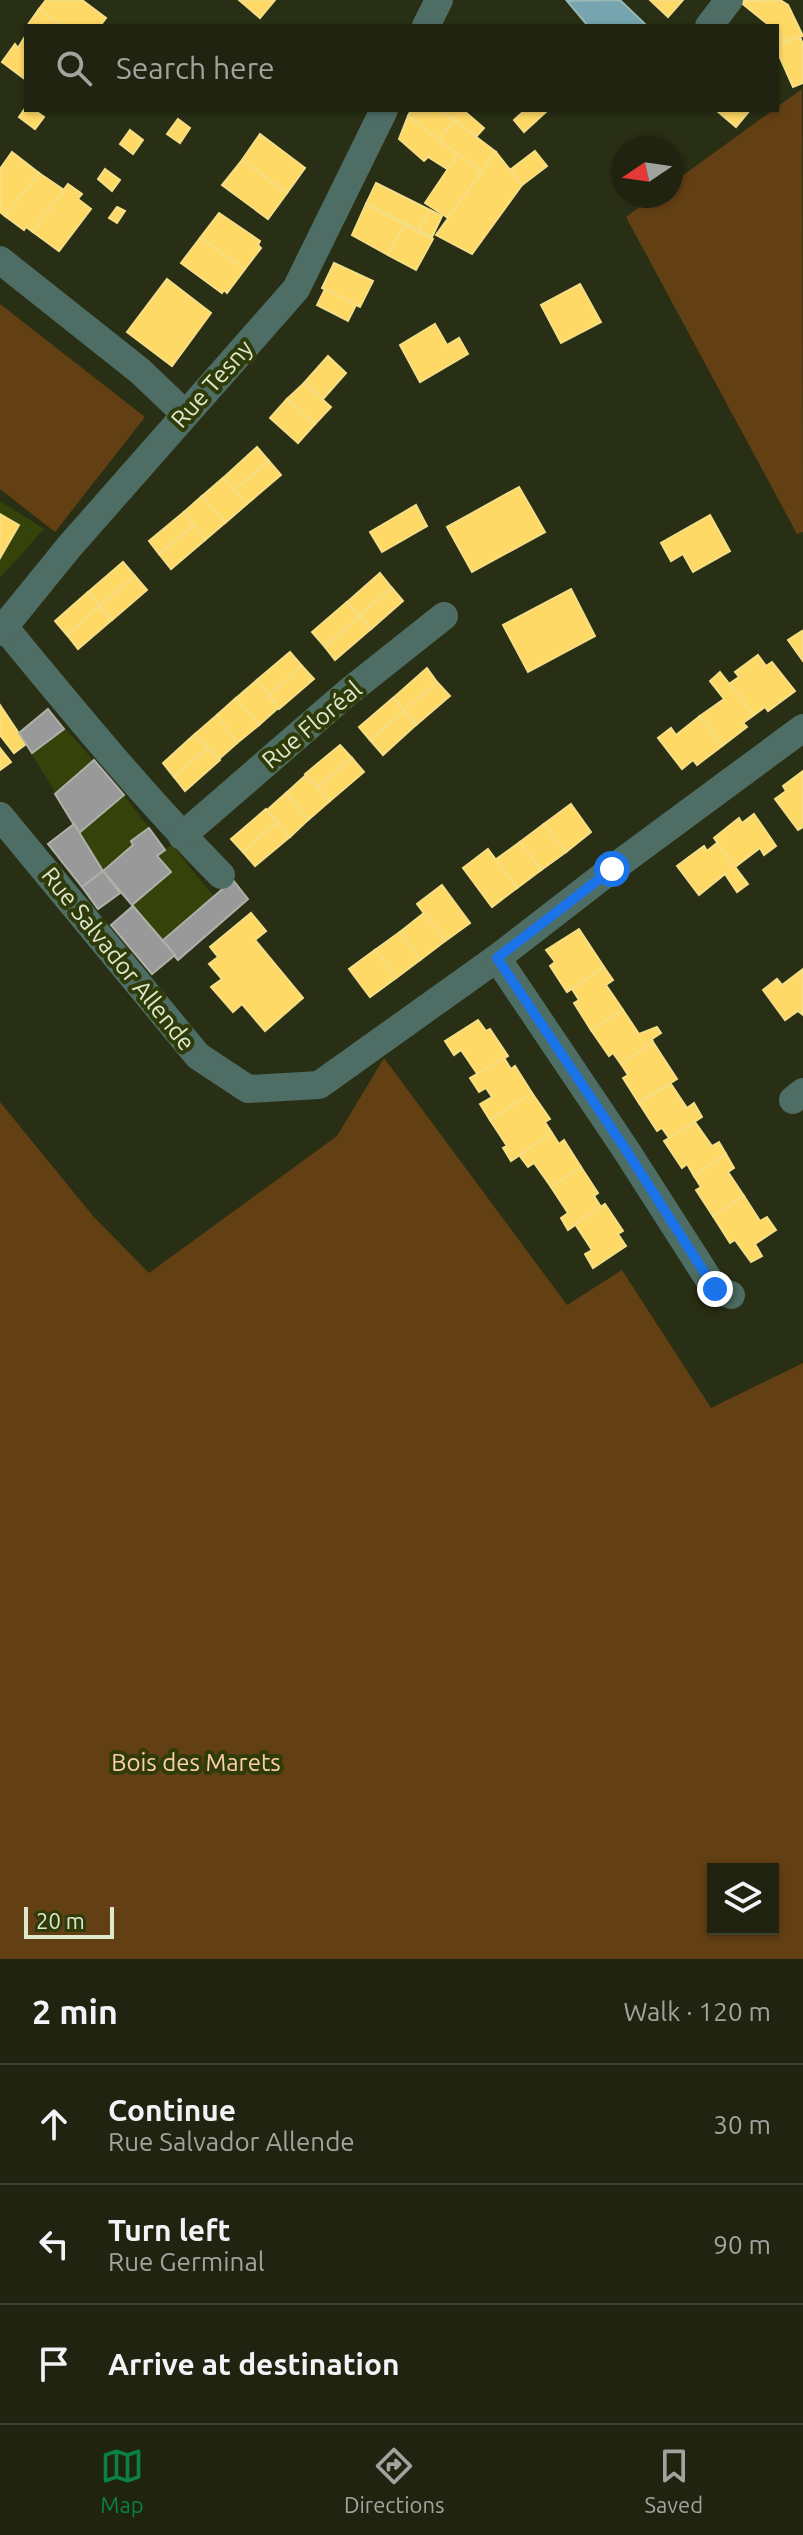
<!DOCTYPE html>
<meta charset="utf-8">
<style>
body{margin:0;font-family:Ubuntu,sans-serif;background:#2c2f1d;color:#f1f3f6}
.controls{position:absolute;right:24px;bottom:24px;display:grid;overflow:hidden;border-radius:0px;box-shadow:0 2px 6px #0004}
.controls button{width:72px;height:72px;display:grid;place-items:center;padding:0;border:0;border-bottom:2px solid #3c402f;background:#1f230f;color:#f1f3f6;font:40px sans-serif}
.compass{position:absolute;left:611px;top:136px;width:72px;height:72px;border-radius:50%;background:#1f230f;box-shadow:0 2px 6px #0004;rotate:257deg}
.scale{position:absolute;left:24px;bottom:20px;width:90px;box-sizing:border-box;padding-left:8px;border:4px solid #dfe8ce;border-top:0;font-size:22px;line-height:28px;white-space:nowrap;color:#dfe8ce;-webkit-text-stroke:6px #2f3b08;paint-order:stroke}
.stop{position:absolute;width:24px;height:24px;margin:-18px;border:6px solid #1a73e8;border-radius:50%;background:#fff}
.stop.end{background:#1a73e8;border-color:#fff;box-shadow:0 2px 8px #0008}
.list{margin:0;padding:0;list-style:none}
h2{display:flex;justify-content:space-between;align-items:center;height:104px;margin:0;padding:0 32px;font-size:34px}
h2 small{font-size:26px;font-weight:400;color:#a1a49e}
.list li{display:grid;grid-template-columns:52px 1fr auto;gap:24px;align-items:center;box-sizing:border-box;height:120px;padding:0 32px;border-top:2px solid #3c402f}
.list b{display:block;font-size:30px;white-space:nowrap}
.list p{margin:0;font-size:26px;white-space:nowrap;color:#a1a49e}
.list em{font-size:26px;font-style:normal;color:#a1a49e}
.icon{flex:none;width:44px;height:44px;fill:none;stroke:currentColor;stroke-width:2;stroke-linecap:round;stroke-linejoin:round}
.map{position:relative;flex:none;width:803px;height:1959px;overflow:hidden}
.search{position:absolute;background:#1f230f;box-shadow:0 2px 6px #0004;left:24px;right:24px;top:24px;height:88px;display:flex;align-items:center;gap:20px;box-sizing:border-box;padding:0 28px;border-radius:0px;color:#a1a49e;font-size:30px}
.sheet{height:464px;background:#1f230f}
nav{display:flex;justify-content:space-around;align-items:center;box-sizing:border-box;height:112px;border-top:2px solid #3c402f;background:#1f230f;font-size:22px;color:#a1a49e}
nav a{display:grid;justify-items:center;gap:4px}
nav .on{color:#0b8043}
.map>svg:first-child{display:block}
.built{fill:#35430a}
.green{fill:#633f14;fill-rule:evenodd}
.homes{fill:#ffd966;stroke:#f5de85;stroke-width:2}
.public{fill:#76a5af;stroke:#96b9b8;stroke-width:2}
.industry{fill:#999;stroke:#aeb1a9;stroke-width:2}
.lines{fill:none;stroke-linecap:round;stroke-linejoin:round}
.minor{stroke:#4e6d65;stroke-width:28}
.route{stroke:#1a73e8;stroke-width:10}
.labels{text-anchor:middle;stroke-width:8;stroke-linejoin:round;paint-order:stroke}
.street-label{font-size:24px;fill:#dfe8ce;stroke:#2f3b08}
.park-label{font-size:24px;fill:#fdd0a9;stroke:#2f3b08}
</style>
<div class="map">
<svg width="803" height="1959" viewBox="0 0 803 1959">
<rect width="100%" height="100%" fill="#292f14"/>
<g class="built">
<path d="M0,501L44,529L0,578Z"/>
<path d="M48,709L124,795L165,849L172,845L214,897L233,880L248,899L178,960L103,871L19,733Z"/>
</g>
<g class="green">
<path d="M802,89L803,532L797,534L626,217L655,196H671V184L773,110H777V107Z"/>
<path d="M0,304L145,417L55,532L0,489Z"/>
<path d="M384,1058L567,1305L622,1270L711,1408L803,1363V1959H0V1102L93,1216L149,1273L337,1136ZM773,1869V1929H713V1869Z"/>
</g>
<g class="homes">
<path d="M46,0H82L106,18L100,26H62L39,9Z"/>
<path d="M239,0H275L260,18Z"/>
<path d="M650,0H683L668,17Z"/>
<path d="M780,0L788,5L803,36L786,41L777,32V26H770L739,1Z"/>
<path d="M39,9L62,26H27Z"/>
<path d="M777,32L786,41L777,51Z"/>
<path d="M800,37L803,44V83L793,87L777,51L786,41Z"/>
<path d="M24,38L26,39V80L2,62L15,44L18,48Z"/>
<path d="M26,107V110H34L44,117L35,129L19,117Z"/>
<path d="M411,110H441L454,120L439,140L408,116Z"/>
<path d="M441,110H463L484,128L476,137Z"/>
<path d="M525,110H548L524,132L514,120Z"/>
<path d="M716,110H750L736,127Z"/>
<path d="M408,116L458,154L447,169L428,157L424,161L399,139Z"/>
<path d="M178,119L190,128L180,143L167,134Z"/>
<path d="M454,120L496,152L481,172L439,140Z"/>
<path d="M130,130L143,140L133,154L120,144Z"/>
<path d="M260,134L305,168L287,193L242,160Z"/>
<path d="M535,151L547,166L522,185L510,170Z"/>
<path d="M12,152L39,173L5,216L0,212V169Z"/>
<path d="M496,152L522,185L472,254L436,235Z"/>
<path d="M458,154L481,172L448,218L425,203Z"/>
<path d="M242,160L287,193L268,219L222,185Z"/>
<path d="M105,169L120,180L112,191L98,179Z"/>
<path d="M39,173L64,190L33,232L26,227L24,230L5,216Z"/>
<path d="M376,183L430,210L419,230L366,204Z"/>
<path d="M68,184L82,194L78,199L91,209L59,251L33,232Z"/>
<path d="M366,204L404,224L388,255L352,235Z"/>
<path d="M117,207L125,211L117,223L109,218Z"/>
<path d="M430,210L442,216L432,237L419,230Z"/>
<path d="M219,213L260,241L258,245L261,248L245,269L200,238Z"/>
<path d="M404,224L433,239L416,270L388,255Z"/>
<path d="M200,238L245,269L227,293L224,290L222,293L181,263Z"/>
<path d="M334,263L373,281L360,307L322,288Z"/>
<path d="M167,279L211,313L172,366L127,332Z"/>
<path d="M580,284L601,322L561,343L541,305Z"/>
<path d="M325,289L356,305L348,321L317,305Z"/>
<path d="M435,324L447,345L459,338L468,354L420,382L400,345Z"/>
<path d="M328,356L346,373L323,399L304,383Z"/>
<path d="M304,383L331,407L315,424L287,399Z"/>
<path d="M287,399L315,424L298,443L270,418Z"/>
<path d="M257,447L269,461L234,491L223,478Z"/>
<path d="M269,461L281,475L247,504L234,491Z"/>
<path d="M223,478L247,504L225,523L202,496Z"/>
<path d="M519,487L545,532L472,572L447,527Z"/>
<path d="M202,496L225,523L205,540L184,512Z"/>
<path d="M416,505L427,526L382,552L370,532Z"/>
<path d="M184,512L194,525L159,554L149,541Z"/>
<path d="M0,514L19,525L0,558Z"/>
<path d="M710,515L730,551L693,572L683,554L671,561L661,543Z"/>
<path d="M194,525L205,540L171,569L159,554Z"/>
<path d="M123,562L135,576L100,606L88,592Z"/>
<path d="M380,573L392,588L359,616L347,602Z"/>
<path d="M135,576L147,590L112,620L100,606Z"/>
<path d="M392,588L403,601L371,629L359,616Z"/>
<path d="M571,589L595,636L528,672L503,625Z"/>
<path d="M88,592L100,606L67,635L55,621Z"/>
<path d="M347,602L359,616L325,647L312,632Z"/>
<path d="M100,606L112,620L78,649L67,635Z"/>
<path d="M359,616L371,629L335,660L325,647Z"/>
<path d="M802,631L803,633V661L788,640Z"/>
<path d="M290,652L302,666L269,695L257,680Z"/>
<path d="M758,655L766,666L772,662L795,691L768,711L765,707L754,715L729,684L739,677L735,672Z"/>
<path d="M302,666L314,679L279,709L269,695Z"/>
<path d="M427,668L437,682L404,711L393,698Z"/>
<path d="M720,672L754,715L743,723L747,727L722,746L700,716L724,699L710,681Z"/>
<path d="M257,680L278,708L259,725L236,698Z"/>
<path d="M437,682L450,696L416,725L404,711Z"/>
<path d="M236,698L259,725L237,743L217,715Z"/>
<path d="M393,698L404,711L370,740L359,727Z"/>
<path d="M0,705L26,744L14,753L0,735Z"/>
<path d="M404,711L416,725L383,755L370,740Z"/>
<path d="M217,715L237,743L219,759L195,734Z"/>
<path d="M700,716L722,746L697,765L693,760L682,769L658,738L671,728L676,735Z"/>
<path d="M195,734L208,748L174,777L163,763Z"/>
<path d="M340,745L352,758L317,788L305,774Z"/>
<path d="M0,748L11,762L0,770Z"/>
<path d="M208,748L220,760L185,791L174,777Z"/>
<path d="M352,758L364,772L330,801L317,788Z"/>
<path d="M803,771V827L798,830L775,799L786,791L783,786Z"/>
<path d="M306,775L330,801L308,820L286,793Z"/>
<path d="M286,793L308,820L290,837L267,810Z"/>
<path d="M571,804L591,832L566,852L544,824Z"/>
<path d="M266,809L277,822L243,852L231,839Z"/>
<path d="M754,814L776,846L764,855L760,848L735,867L714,838L739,818L742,823Z"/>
<path d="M277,822L290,837L255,866L243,852Z"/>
<path d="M544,824L566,852L541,870L520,842Z"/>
<path d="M520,842L541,870L517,888L495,860Z"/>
<path d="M717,843L748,884L737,892L725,874L699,895L677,866L704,846L707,851Z"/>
<path d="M488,849L517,888L492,907L463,868Z"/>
<path d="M442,885L470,923L445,941L417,904Z"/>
<path d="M251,913L266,931L255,940L303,998L265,1031L242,1004L233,1012L211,987L222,979L209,964L218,957L210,947Z"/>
<path d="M424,913L445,941L420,960L400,932Z"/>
<path d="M579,929L604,967L567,992L550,966L555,962L546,950Z"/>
<path d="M400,932L420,960L396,978L375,950Z"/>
<path d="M375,950L396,978L370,997L349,969Z"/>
<path d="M604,967L613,980L606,985L623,1010L591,1030L574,1003L579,1000L572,989Z"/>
<path d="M803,969V1015L798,1011L785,1020L763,990L777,979L782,985Z"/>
<path d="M623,1010L639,1034L657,1027L661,1033L652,1039L653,1042L621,1064L613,1053L609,1056L591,1030Z"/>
<path d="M478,1020L486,1031L490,1029L508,1056L478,1075L461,1050L454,1055L445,1041Z"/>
<path d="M653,1042L677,1079L639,1103L623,1078L628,1075L621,1064Z"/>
<path d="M504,1058L511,1069L515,1066L532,1093L490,1120L480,1104L492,1097L486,1088L479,1092L470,1078Z"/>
<path d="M671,1084L687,1108L694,1103L702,1117L669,1138L662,1128L657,1131L639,1103Z"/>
<path d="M532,1093L550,1119L545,1122L552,1133L511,1161L503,1148L507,1146L490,1120Z"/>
<path d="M695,1122L712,1146L719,1142L726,1154L694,1176L687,1164L682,1168L664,1141Z"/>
<path d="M552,1133L559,1144L564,1140L581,1167L551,1187L534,1163L528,1167L519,1155Z"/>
<path d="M726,1154L734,1168L728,1172L744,1196L713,1216L696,1190L701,1187L694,1176Z"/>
<path d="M581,1167L598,1193L594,1196L601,1207L568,1230L561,1218L568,1213L551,1187Z"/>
<path d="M744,1196L760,1221L767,1217L776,1230L755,1244L762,1256L751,1262L735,1240L730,1243L713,1216Z"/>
<path d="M605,1204L623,1231L618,1234L626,1246L593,1268L585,1254L592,1250L575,1224Z"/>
</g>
<path class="public" d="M620,0L647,26H588L567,1Z"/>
<g class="industry">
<path d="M48,709L64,729L32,753L19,733Z"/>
<path d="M94,760L124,795L79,833L55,794Z"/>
<path d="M74,824L103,871L82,887L48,844Z"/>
<path d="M149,828L165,850L157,856L171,872L132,905L103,871L133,845L131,841Z"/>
<path d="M103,871L120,893L98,909L82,887Z"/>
<path d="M233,880L248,899L178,960L162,941Z"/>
<path d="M133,906L175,955L152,974L111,925Z"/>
</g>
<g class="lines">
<g class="minor">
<path d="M426,26L439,0"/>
<path d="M709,26L729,0"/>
<path d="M0,260L140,371L185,414"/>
<path d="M5,628C75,713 144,797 221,875"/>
<path d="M0,632L69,547L296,289L384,110"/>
<path d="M0,816L198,1056L248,1089L319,1085L497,958L612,869L803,728"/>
<path d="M182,836L347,693L444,616"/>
<path d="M497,958L626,1150L715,1289L731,1295"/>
<path d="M793,1100L803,1092"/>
</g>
</g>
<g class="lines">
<path class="route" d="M612,869L497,958L626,1150L715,1289"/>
</g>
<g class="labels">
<g class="street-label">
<text transform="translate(212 384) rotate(-48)" y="8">Rue Tesny</text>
<text transform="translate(312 725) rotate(-40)" y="8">Rue Floréal</text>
<text transform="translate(118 959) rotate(51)" y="8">Rue Salvador Allende</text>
</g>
<g class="park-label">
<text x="196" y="1771">Bois des Marets</text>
</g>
</g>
</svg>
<div class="controls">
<button><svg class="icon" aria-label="layers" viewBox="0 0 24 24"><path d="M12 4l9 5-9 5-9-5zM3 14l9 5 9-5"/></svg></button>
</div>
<svg class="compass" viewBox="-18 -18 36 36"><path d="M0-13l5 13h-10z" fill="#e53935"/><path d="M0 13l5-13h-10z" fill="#a1a49e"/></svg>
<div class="scale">20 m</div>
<div class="stop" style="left:612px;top:869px"></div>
<div class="stop end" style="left:715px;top:1289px"></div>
<div class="search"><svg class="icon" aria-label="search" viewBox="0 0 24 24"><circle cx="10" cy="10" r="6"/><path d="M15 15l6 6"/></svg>Search here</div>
</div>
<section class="sheet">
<h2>2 min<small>Walk · 120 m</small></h2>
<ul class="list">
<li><svg class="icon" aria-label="ahead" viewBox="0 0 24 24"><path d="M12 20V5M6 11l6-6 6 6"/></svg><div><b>Continue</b><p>Rue Salvador Allende</p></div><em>30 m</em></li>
<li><svg class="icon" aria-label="left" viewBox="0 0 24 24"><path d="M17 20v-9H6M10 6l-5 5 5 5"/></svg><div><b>Turn left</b><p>Rue Germinal</p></div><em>90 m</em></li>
<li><svg class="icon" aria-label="arrive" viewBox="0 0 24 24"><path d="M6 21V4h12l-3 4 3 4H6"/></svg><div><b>Arrive at destination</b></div></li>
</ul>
</section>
<nav>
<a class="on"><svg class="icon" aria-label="map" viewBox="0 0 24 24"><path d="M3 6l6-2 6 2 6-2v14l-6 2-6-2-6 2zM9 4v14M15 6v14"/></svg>Map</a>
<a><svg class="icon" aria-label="directions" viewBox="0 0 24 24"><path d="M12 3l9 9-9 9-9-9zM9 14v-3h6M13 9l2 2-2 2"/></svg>Directions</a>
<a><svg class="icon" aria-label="saved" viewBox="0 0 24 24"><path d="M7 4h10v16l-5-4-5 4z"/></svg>Saved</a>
</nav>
